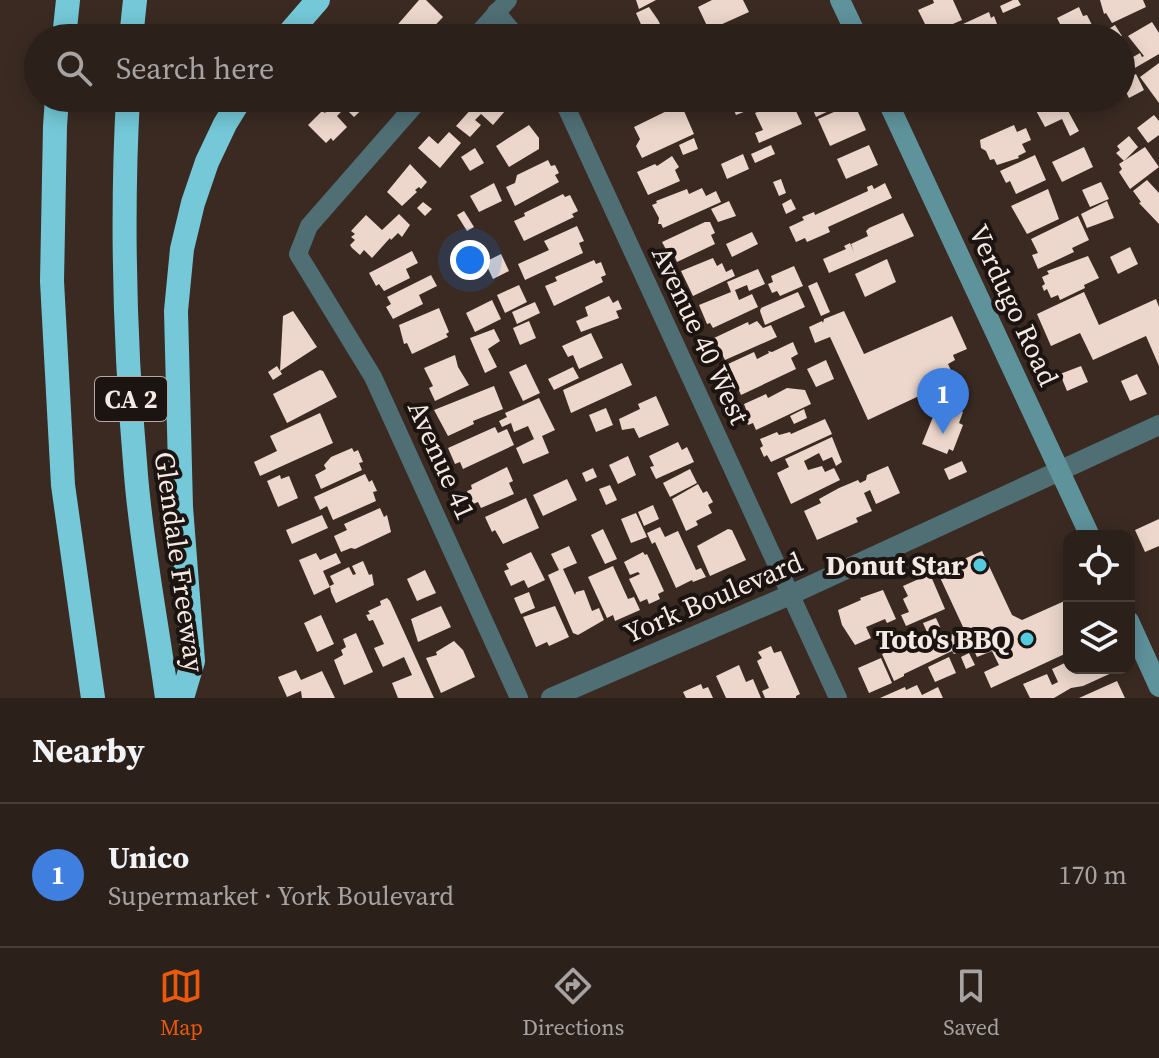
<!DOCTYPE html>
<meta charset="utf-8">
<style>
body{margin:0;font-family:"Source Serif 4",serif;background:#342823;color:#f1f3f6}
.controls{position:absolute;right:24px;bottom:24px;display:grid;overflow:hidden;border-radius:16px;box-shadow:0 4px 20px #0003}
.controls button{width:72px;height:72px;display:grid;place-items:center;padding:0;border:0;border-bottom:2px solid #483e39;background:#2c201a;color:#f1f3f6;font:40px sans-serif}
.you{position:absolute;left:470px;top:260px;width:28px;height:28px;margin:-20px;border:6px solid #fff;border-radius:50%;background:#1a73e8;box-shadow:0 0 0 12px #1a73e833}
.badge{display:grid;place-items:center;width:52px;height:52px;border-radius:50%;background:#ea580c;color:#fff;font-size:26px;font-weight:700}
.pin{position:absolute;translate:-50% -66px;filter:drop-shadow(0 2px 4px #0008)}
.pin::after{content:'';position:absolute;top:42px;width:28px;height:24px;background:inherit;clip-path:polygon(0 0,100% 0,50% 100%)}
.list{margin:0;padding:0;list-style:none}
h2{display:flex;justify-content:space-between;align-items:center;height:104px;margin:0;padding:0 32px;font-size:34px}
h2 small{font-size:26px;font-weight:400;color:#a6a3a2}
.list li{display:grid;grid-template-columns:52px 1fr auto;gap:24px;align-items:center;box-sizing:border-box;height:144px;padding:0 32px;border-top:2px solid #483e39}
.list b{display:block;font-size:30px;white-space:nowrap}
.list p{margin:0;font-size:26px;white-space:nowrap;color:#a6a3a2}
.list em{font-size:26px;font-style:normal;color:#a6a3a2}
.icon{flex:none;width:44px;height:44px;fill:none;stroke:currentColor;stroke-width:2;stroke-linecap:round;stroke-linejoin:round}
.map{position:relative;flex:none;width:1159px;height:698px;overflow:hidden}
.search{position:absolute;background:#2c201a;box-shadow:0 4px 20px #0003;left:24px;right:24px;top:24px;height:88px;display:flex;align-items:center;gap:20px;box-sizing:border-box;padding:0 28px;border-radius:44px;color:#a6a3a2;font-size:30px}
.sheet{height:248px;background:#2c201a}
nav{display:flex;justify-content:space-around;align-items:center;box-sizing:border-box;height:112px;border-top:2px solid #483e39;background:#2c201a;font-size:22px;color:#a6a3a2}
nav a{display:grid;justify-items:center;gap:4px}
nav .on{color:#ea580c}
.map>svg:first-child{display:block}
.building{fill:#edd7cc}
.lines{fill:none;stroke-linecap:round;stroke-linejoin:round}
.minor{stroke:#4f6f75;stroke-width:18}
.tertiary{stroke:#4f6f75;stroke-width:20}
.secondary{stroke:#5f939c;stroke-width:20}
.motorway{stroke:#74c8d7;stroke-width:24}
.poi-dot{fill:#54cade;stroke:#1c1411;stroke-width:3}
.labels{text-anchor:middle;stroke-width:8;stroke-linejoin:round;paint-order:stroke}
.shield{fill:#1c1411;stroke:#b4a9a5;stroke-width:2}
.shield-label{font-size:26px;font-weight:bold;fill:#f5e9e4}
.street-label{font-size:28px;fill:#f5e9e4;stroke:#1c1411}
.poi-label{font-size:28px;font-weight:bold;fill:#f5e9e4;stroke:#1c1411;text-anchor:end}
</style>
<div class="map">
<svg width="1159" height="698" viewBox="0 0 1159 698">
<rect width="100%" height="100%" fill="#3a2a22"/>
<g class="building">
<path d="M419,0H426L443,17L423,38L415,35L412,38H403L393,30Z"/>
<path d="M636,0H656L639,9Z"/>
<path d="M712,0H743L749,12L709,30L698,7Z"/>
<path d="M933,0H953L962,20L930,34L918,10L934,3Z"/>
<path d="M1013,0H1018L1021,5L1003,13L1000,6Z"/>
<path d="M1100,0H1143L1146,7L1112,23L1106,13L1104,14Z"/>
<path d="M649,7L658,20L667,38H647L636,13Z"/>
<path d="M1079,7L1083,16L1087,15L1094,29L1075,38H1067L1057,18Z"/>
<path d="M989,12L991,18L994,16L997,24L994,25L1000,38H965L963,24Z"/>
<path d="M1152,22L1159,33V54L1121,76V53L1129,49L1133,57L1140,53L1142,57L1144,56L1128,36Z"/>
<path d="M1115,25L1122,36L1103,38L1101,34Z"/>
<path d="M701,28L704,36L697,38L694,31Z"/>
<path d="M747,31L750,38H731Z"/>
<path d="M1159,63V103L1140,77Z"/>
<path d="M1136,74L1144,90L1129,98L1121,82Z"/>
<path d="M342,98H364L369,103L354,117L345,108L337,116L347,127L333,141L331,138L326,143L308,125L322,111L325,113L329,108L330,110Z"/>
<path d="M481,98H505L511,104L493,125L481,114L475,120L481,125L470,137L456,126Z"/>
<path d="M615,98H639L620,107Z"/>
<path d="M701,98H720L722,104L706,110Z"/>
<path d="M729,98H749L754,108L736,115Z"/>
<path d="M790,98L802,124L759,143L755,133L763,130L755,113L766,108L765,104L777,99L779,102Z"/>
<path d="M808,98H846L848,102L816,117Z"/>
<path d="M1029,98H1061L1079,131L1070,136L1062,119L1045,127Z"/>
<path d="M854,103L866,130L830,146L818,119Z"/>
<path d="M681,104L694,134L642,158L636,146L640,139L634,127Z"/>
<path d="M1154,115L1159,121V135L1148,143L1137,128Z"/>
<path d="M529,125L539,138V149L509,167L496,146Z"/>
<path d="M1014,125L1017,132L1026,128L1031,140L1022,144L1026,152L1018,156L1019,158L997,165L994,159L990,160L986,151L981,148L980,140Z"/>
<path d="M449,132L461,143L440,168L418,148L429,136L438,144Z"/>
<path d="M1129,136L1138,147L1124,161L1116,153L1120,150L1117,146Z"/>
<path d="M694,138L698,149L683,155L679,145Z"/>
<path d="M771,145L775,154L755,163L751,154Z"/>
<path d="M869,145L878,165L846,179L837,159Z"/>
<path d="M1084,147L1093,167L1062,182L1052,162Z"/>
<path d="M1145,147L1159,167L1130,189L1119,172L1122,169L1119,164Z"/>
<path d="M475,148L484,163L470,171L461,157Z"/>
<path d="M743,154L749,169L727,179L721,164Z"/>
<path d="M1035,155L1046,180L1016,194L1010,181L1006,183L1000,171Z"/>
<path d="M672,156L679,167L675,170L680,181L648,195L637,172L655,164L657,166Z"/>
<path d="M548,160L551,166L555,165L559,173L555,175L559,182L515,206L506,187L515,183L517,175Z"/>
<path d="M410,164L427,182L421,189L419,187L415,190L417,192L402,206L387,192Z"/>
<path d="M781,179L786,193L779,196L773,182Z"/>
<path d="M1147,180L1159,193V224L1139,203L1141,202L1133,191Z"/>
<path d="M1101,182L1109,199L1090,207L1082,190Z"/>
<path d="M494,183L502,201L479,212L470,196Z"/>
<path d="M885,183L892,198L828,227L830,232L807,242L805,238L796,242L789,227L804,220L802,217L814,212L815,215L868,191L867,187L872,185L874,189Z"/>
<path d="M702,188L706,196L716,191L721,202L663,228L661,224H658L659,218L652,205L657,203L656,201L687,189L689,194Z"/>
<path d="M1048,189L1059,219L1027,234L1011,206Z"/>
<path d="M563,194L565,197L570,195L578,211L572,214L574,217L524,241L514,221L525,216L524,213Z"/>
<path d="M791,199L796,209L786,214L782,204Z"/>
<path d="M729,201L736,216L718,222L711,209Z"/>
<path d="M1107,201L1114,218L1087,228L1081,214Z"/>
<path d="M423,202L432,209L425,216L417,208Z"/>
<path d="M464,211L474,227L467,231L457,215Z"/>
<path d="M903,213L914,236L829,273L823,259L846,249L844,246L850,243L854,252L851,244L868,236L866,231L869,228Z"/>
<path d="M399,214L410,225L402,237L398,233L391,240L390,238L372,258L364,250L360,255L352,248L350,245L355,240L351,237L355,234L351,231L366,215L382,230Z"/>
<path d="M1078,216L1089,240L1072,248L1074,252L1038,269L1032,255L1038,253L1031,239Z"/>
<path d="M705,222H710L715,233L711,235L715,244L677,262L674,255L670,257L662,242Z"/>
<path d="M577,226L584,241L579,243L583,253L525,280L518,264L549,250L544,241Z"/>
<path d="M752,232L758,244L732,257L726,244Z"/>
<path d="M471,242L483,268L467,277L454,251Z"/>
<path d="M1130,247L1138,264L1118,274L1110,257Z"/>
<path d="M412,251L418,263L406,269L410,278L384,291L379,284L376,286L369,273Z"/>
<path d="M501,254L509,271L493,279L485,262Z"/>
<path d="M1088,256L1099,278L1084,285L1085,288L1060,300L1058,295L1051,298L1047,289L1044,291L1042,286L1045,284L1042,277L1049,274L1047,271Z"/>
<path d="M713,258L717,266L722,263L726,272L732,269L735,276L693,296L681,271Z"/>
<path d="M887,259L896,282L865,297L855,274Z"/>
<path d="M594,260L596,264L601,262L606,275L601,277L603,282L554,306L545,286L557,281L555,277Z"/>
<path d="M794,266L803,286L780,296L777,291L772,293L768,284L773,282L771,276Z"/>
<path d="M758,269L765,284L749,291L747,285L735,290L739,300L752,294L758,307L713,328L710,323L707,324L699,305L731,292L727,282Z"/>
<path d="M431,275L437,286L419,295L423,304L393,319L386,307L391,304L387,297Z"/>
<path d="M817,282L830,312L821,316L808,286Z"/>
<path d="M519,285L527,302L505,313L497,295Z"/>
<path d="M798,292L805,307L765,325L760,311L761,308Z"/>
<path d="M1084,292L1099,325L1156,299L1159,307V366L1146,336L1093,360L1080,333L1051,346L1037,314Z"/>
<path d="M609,296L613,303L618,300L622,309L616,311L619,318L581,332L576,321L588,316L585,307Z"/>
<path d="M492,300L501,319L475,332L466,313Z"/>
<path d="M535,302L540,313L517,324L512,312Z"/>
<path d="M439,308L449,332L446,334L448,337L412,354L407,343L404,344L399,325Z"/>
<path d="M293,311L317,347L280,371L283,316Z"/>
<path d="M844,311L864,354L952,316L967,349L953,355L955,360L948,364L955,379L868,420L830,337L815,343L809,327L822,321L823,323L824,319Z"/>
<path d="M529,321L536,338L520,345L513,328Z"/>
<path d="M757,321L763,328L771,325L777,337L725,360L714,338L748,322L749,325Z"/>
<path d="M494,329L500,341L488,349L497,367L485,373L470,338Z"/>
<path d="M591,333L603,358L579,369L573,355L568,357L562,346Z"/>
<path d="M793,342L798,354L791,358L796,369L741,395L728,364L754,352L757,359L769,353L768,351L772,352Z"/>
<path d="M455,355L458,367L469,385L435,401L429,388L433,386L424,368Z"/>
<path d="M826,360L834,379L816,387L807,369Z"/>
<path d="M622,363L632,385L571,413L563,390Z"/>
<path d="M526,364L540,393L523,401L509,372Z"/>
<path d="M277,366L282,374L273,380L268,372Z"/>
<path d="M1081,366L1088,382L1067,391L1060,374Z"/>
<path d="M573,367L579,378L554,390L548,379Z"/>
<path d="M320,370L323,371L337,397L287,423L273,394Z"/>
<path d="M1137,374L1147,394L1130,401L1121,381Z"/>
<path d="M494,386L503,409L473,421L474,424L448,436L434,410Z"/>
<path d="M787,388L805,390L811,404L756,430L753,423L748,425L743,414L747,412L744,404L766,394L768,398Z"/>
<path d="M656,396L669,425L639,438L634,428L622,430L619,419L640,409L638,404Z"/>
<path d="M539,398L555,430L542,436L549,453L523,464L516,448L534,439L528,426L514,432L511,423L502,427L499,421L507,417L505,413Z"/>
<path d="M939,402L963,412L959,423L963,425L953,451L949,449L947,454L922,444Z"/>
<path d="M606,408L613,425L596,432L589,415Z"/>
<path d="M804,409L807,418L794,424L790,416Z"/>
<path d="M320,413L333,443L260,476L254,462L277,451L270,436Z"/>
<path d="M825,419L832,434L771,462L767,455L764,457L760,448L763,446L760,439L777,432L779,435L790,432L791,434Z"/>
<path d="M495,427L498,433L507,429L514,445L463,469L460,462L455,464L448,448Z"/>
<path d="M832,437L842,462L836,466L832,457L823,461L819,453L804,461L808,470L822,466L825,472L834,468L840,480L791,504L777,473L789,467L785,459Z"/>
<path d="M678,442L682,450L687,447L694,462L656,479L650,467L654,466L649,456Z"/>
<path d="M352,448L354,452L358,450L363,462L359,463L362,470L321,489L315,475L326,469L324,465L331,457Z"/>
<path d="M628,456L636,475L618,484L609,465Z"/>
<path d="M962,461L967,472L949,480L944,469Z"/>
<path d="M888,466L900,493L876,504L870,490L864,493L872,511L856,518L858,522L817,540L804,511L821,503L819,499L839,488L858,480L860,483L866,480L867,475Z"/>
<path d="M507,467L513,481L509,483L514,494L481,508L478,502L473,504L467,491L472,489L471,485Z"/>
<path d="M593,468L597,477L586,482L582,473Z"/>
<path d="M690,469L697,483L670,497L663,483Z"/>
<path d="M365,474L369,482L372,480L377,491L373,492L376,501L333,520L327,506L320,510L314,497Z"/>
<path d="M280,475L281,479L289,476L298,498L278,507L267,481Z"/>
<path d="M567,479L577,500L543,516L533,495Z"/>
<path d="M698,484L703,493L707,491L713,502L708,505L712,513L696,521L698,525L686,531L672,499Z"/>
<path d="M610,485L617,500L606,505L599,489Z"/>
<path d="M526,498L539,528L503,544L495,530L492,532L485,517Z"/>
<path d="M653,505L659,519L644,526L638,512Z"/>
<path d="M380,508L384,517L387,515L391,532L355,549L351,548L341,552L334,536L347,530L344,524Z"/>
<path d="M636,513L647,537L631,543L621,519Z"/>
<path d="M322,515L328,528L292,544L286,530Z"/>
<path d="M1159,519V546L1145,552L1135,530Z"/>
<path d="M660,527L665,537L678,531L696,570L701,568L706,577L693,582L692,580L676,588L655,542L652,544L647,533Z"/>
<path d="M603,529L617,559L605,564L591,535Z"/>
<path d="M728,529L732,530L746,560L710,576L697,546Z"/>
<path d="M569,546L577,563L563,569L575,595L576,592L584,590L592,611L599,608L604,620L578,635L573,633L548,575L559,570L551,554Z"/>
<path d="M982,551L1012,615L1022,620L1069,599V652L991,688L984,672L999,665L992,651L977,657L937,571Z"/>
<path d="M531,552L545,580L528,588L524,580L511,586L504,571L509,569L506,564Z"/>
<path d="M643,552L645,555L647,554L664,591L658,594L660,599L649,604L647,599L640,602L629,579L640,574L638,572L630,575L624,562Z"/>
<path d="M316,553L320,560L336,553L341,563L323,571L330,587L314,595L299,560Z"/>
<path d="M363,561L369,575L372,574L374,585L336,603L331,592L330,586L334,584L330,576L349,567L353,575L356,574L352,566Z"/>
<path d="M613,566L628,599L634,597L640,610L615,621L613,615L607,618L588,577Z"/>
<path d="M425,570L436,593L417,601L407,579Z"/>
<path d="M930,574L945,609L906,626L901,615L909,612L903,599L908,596L903,586Z"/>
<path d="M883,590L896,619L887,623L885,619L866,627L871,638L855,645L842,625L838,610L861,600L860,598Z"/>
<path d="M529,592L535,608L521,614L514,598Z"/>
<path d="M387,598L390,601L434,698H398L392,683L412,675L404,657L383,667L374,648L384,644L373,620L369,621L366,615L370,614L368,611L381,605L380,601Z"/>
<path d="M441,606L451,627L418,642L411,619Z"/>
<path d="M555,606L569,637L549,646L547,642L536,647L523,617Z"/>
<path d="M321,615L334,644L317,652L304,623Z"/>
<path d="M936,618L940,627L927,632L923,623Z"/>
<path d="M962,629L970,647L954,654L952,651L904,674V676L894,681L882,654L940,630L946,643L948,642L946,637Z"/>
<path d="M356,633L373,672L344,685L334,660L343,655L341,650L346,647L343,639Z"/>
<path d="M454,641L463,650L475,677L441,693L426,658L437,655L436,652Z"/>
<path d="M771,646L774,653L781,651L800,694L796,696V698H765L762,691L769,688L757,661L762,658L758,652Z"/>
<path d="M969,653L975,665L966,669L961,657Z"/>
<path d="M949,657L956,673L935,682L928,667Z"/>
<path d="M881,658L892,683L869,693L858,668Z"/>
<path d="M1069,661V668H1115L1116,671L1083,686L1071,688L1054,698H1030L1023,684L1047,674L1052,685L1058,682L1052,669Z"/>
<path d="M739,665L746,682L753,679L761,698H726L716,676Z"/>
<path d="M296,670L301,680L322,671L335,698H302L301,691L287,697L278,677Z"/>
<path d="M1117,681L1125,698H1079Z"/>
<path d="M701,684L703,689L708,687L713,698H686L683,692Z"/>
<path d="M917,685L922,695L938,687L943,698H880L905,687L906,690Z"/>
</g>
<g class="lines">
<g class="minor">
<path d="M496,12L518,38"/>
<path d="M474,38L508,0"/>
<path d="M421,98L309,226L298,254L373,377L519,698"/>
<path d="M562,98L838,698"/>
</g>
<path class="tertiary" d="M551,698L790,595L1159,425"/>
<g class="secondary">
<path d="M840,0L858,38"/>
<path d="M886,98L1090,536"/>
<path d="M1129,621L1159,687"/>
</g>
<g class="motorway">
<path d="M64,38L68,0"/>
<path d="M131,38L135,0"/>
<path d="M285,38L318,0"/>
<path d="M57,98L55,126L52,281L63,485L93,698"/>
<path d="M128,98C121,224 125,349 136,475C142,549 157,624 167,698"/>
<path d="M182,698L193,661L181,507L176,311L182,249L193,203L207,162L225,124L241,98"/>
</g>
</g>
<g class="poi-dot">
<circle cx="980" cy="565" r="8"/>
<circle cx="1027" cy="639" r="8"/>
</g>
<g class="labels">
<rect class="shield" x="95" y="377" width="72" height="44" rx="6"/>
<g class="shield-label">
<text x="131" y="408">CA 2</text>
</g>
<g class="street-label">
<text transform="translate(1014 305) rotate(65)" y="10">Verdugo Road</text>
<text transform="translate(701 335) rotate(65)" y="10">Avenue 40 West</text>
<text transform="translate(442 460) rotate(66)" y="10">Avenue 41</text>
<text transform="translate(180 562) rotate(82)" y="10">Glendale Freeway</text>
<text transform="translate(713 597) rotate(-23)" y="10">York Boulevard</text>
</g>
<g class="poi-label">
<text x="964" y="575">Donut Star</text>
<text x="1011" y="649">Toto's BBQ</text>
</g>
</g>
</svg>
<div class="controls">
<button><svg class="icon" aria-label="locate" viewBox="0 0 24 24"><circle cx="12" cy="12" r="6"/><path d="M12 2v4M12 18v4M2 12h4M18 12h4"/></svg></button>
<button><svg class="icon" aria-label="layers" viewBox="0 0 24 24"><path d="M12 4l9 5-9 5-9-5zM3 14l9 5 9-5"/></svg></button>
</div>
<div class="you"></div>
<div class="pin badge" style="left:943px;top:434px;background:#3f7fe0">1</div>
<div class="search"><svg class="icon" aria-label="search" viewBox="0 0 24 24"><circle cx="10" cy="10" r="6"/><path d="M15 15l6 6"/></svg>Search here</div>
</div>
<section class="sheet">
<h2>Nearby<small></small></h2>
<ul class="list">
<li><span class="badge" style="background:#3f7fe0">1</span><div><b>Unico</b><p>Supermarket · York Boulevard</p></div><em>170 m</em></li>
</ul>
</section>
<nav>
<a class="on"><svg class="icon" aria-label="map" viewBox="0 0 24 24"><path d="M3 6l6-2 6 2 6-2v14l-6 2-6-2-6 2zM9 4v14M15 6v14"/></svg>Map</a>
<a><svg class="icon" aria-label="directions" viewBox="0 0 24 24"><path d="M12 3l9 9-9 9-9-9zM9 14v-3h6M13 9l2 2-2 2"/></svg>Directions</a>
<a><svg class="icon" aria-label="saved" viewBox="0 0 24 24"><path d="M7 4h10v16l-5-4-5 4z"/></svg>Saved</a>
</nav>
